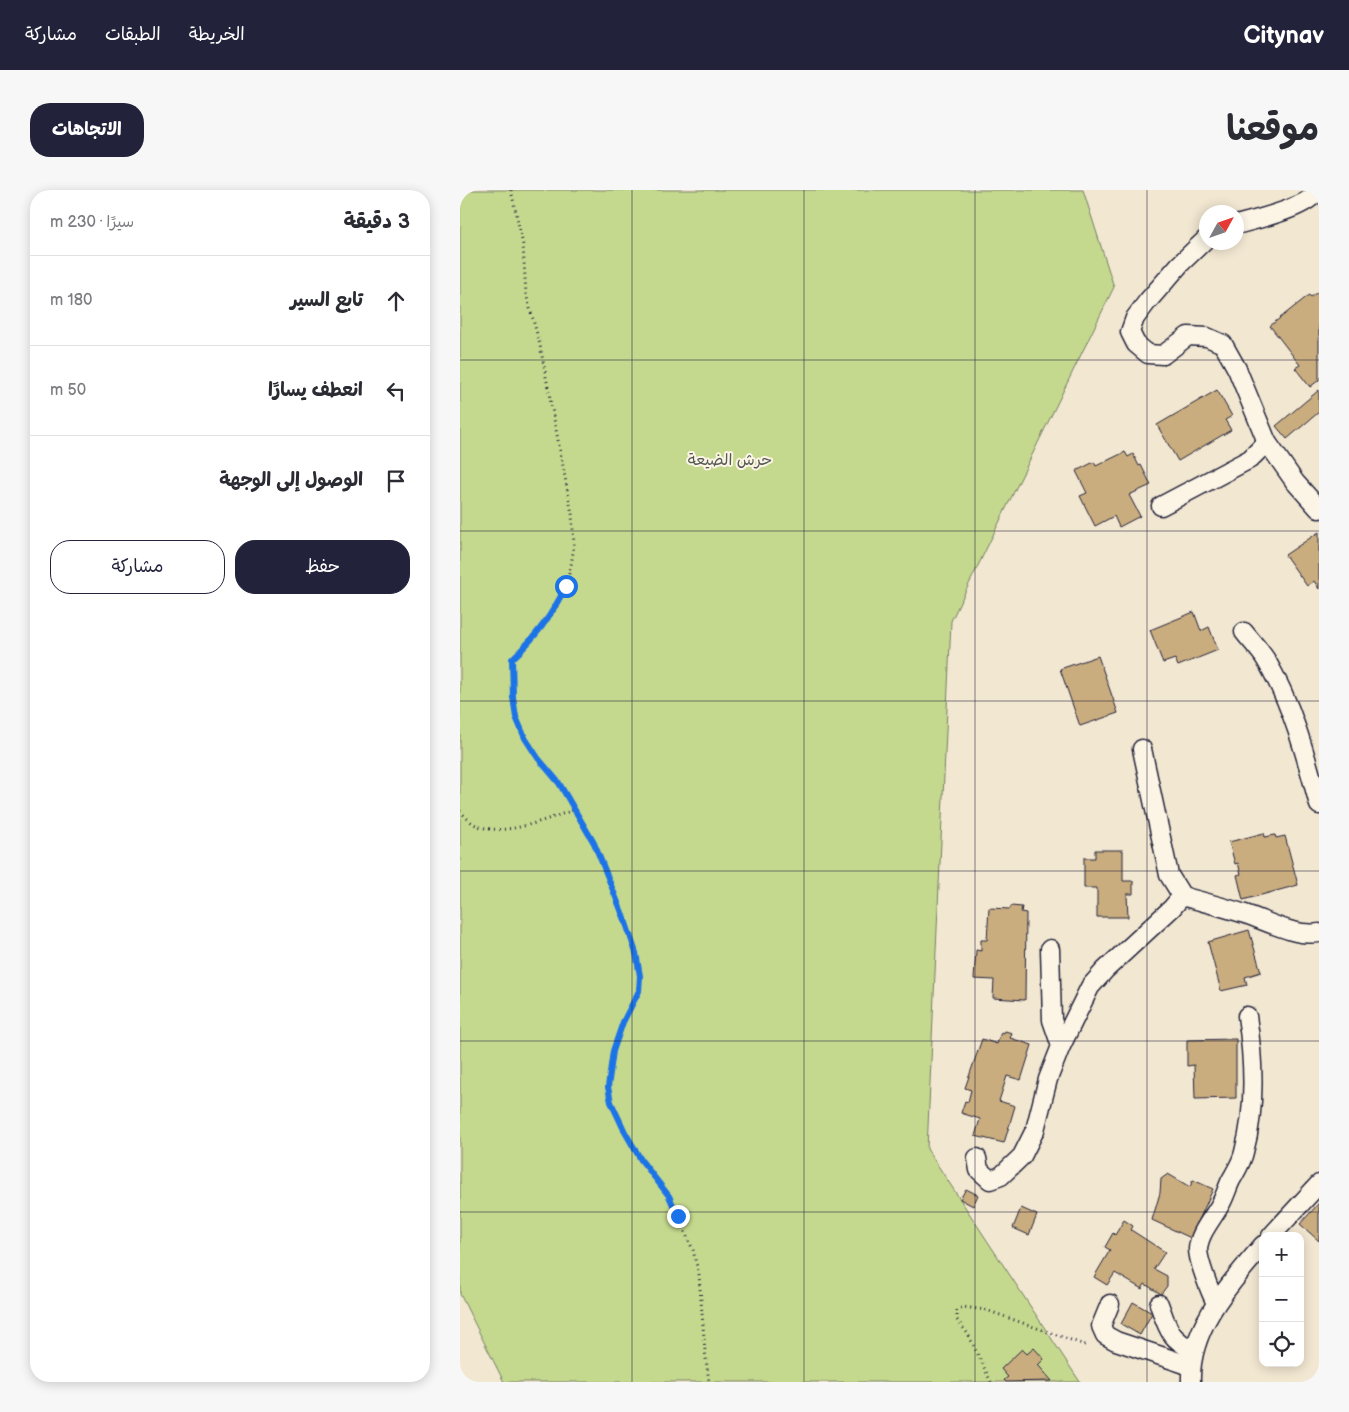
<!DOCTYPE html>
<html lang="ar">
<meta charset="utf-8">
<style>
body{margin:0;font-family:"Balsamiq Sans","Playpen Sans Arabic",sans-serif;background:#f7f7f7;color:#2b2b33;direction:rtl}
.controls{position:absolute;right:15px;bottom:15px;display:grid;overflow:hidden;border-radius:10px;box-shadow:0 2px 12px #0003}
.controls button{width:45px;height:45px;display:grid;place-items:center;padding:0;border:0;border-bottom:1px solid #e1e1e2;background:#fff;color:#2b2b33;font:25px sans-serif}
.compass{position:absolute;left:739px;top:15px;width:45px;height:45px;border-radius:50%;background:#fff;box-shadow:0 2px 12px #0003;rotate:50deg}
.stop{position:absolute;width:15px;height:15px;margin:-11px;border:4px solid #1a73e8;border-radius:50%;background:#fff}
.stop.end{background:#1a73e8;border-color:#fff;box-shadow:0 1px 5px #0008}
.list{margin:0;padding:0;list-style:none}
h2{display:flex;justify-content:space-between;align-items:center;height:65px;margin:0;padding:0 20px;font-size:21px}
h2 small{font-size:16px;font-weight:400;color:#7c7c81}
.list li{display:grid;grid-template-columns:32px 1fr auto;gap:15px;align-items:center;box-sizing:border-box;height:90px;padding:0 20px;border-top:1px solid #e1e1e2}
.list b{display:block;font-size:19px;white-space:nowrap}
.list em{font-size:16px;font-style:normal;color:#7c7c81}
.actions{display:flex;gap:10px;padding:15px 20px}
.actions a{flex:1;padding:11px 0;border:1px solid #22223b;border-radius:20px;text-align:center;font-size:18px;color:#22223b}
.actions .main{background:#22223b;color:#fff}
.icon{flex:none;width:28px;height:28px;fill:none;stroke:currentColor;stroke-width:2;stroke-linecap:round;stroke-linejoin:round}
.map{position:relative;flex:none;width:859px;height:1192px;overflow:hidden;direction:ltr;border-radius:20px}
header{display:flex;align-items:center;gap:30px;box-sizing:border-box;height:70px;padding:0 25px;background:#22223b;color:#fff}
header strong{font-size:24px}
nav{display:flex;gap:28px;margin-inline-start:auto;font-size:18px}
.intro{display:flex;align-items:center;justify-content:space-between;box-sizing:border-box;height:120px;padding:0 30px}
h1{margin:0;font-size:35px}
.button{padding:12px 22px;border-radius:20px;background:#22223b;color:#fff;font-size:18px;font-weight:700}
main{display:flex;gap:30px;padding:0 30px}
aside{flex:1;background:#fff;border-radius:20px;box-shadow:0 2px 12px #0003}
.map>svg:first-child{display:block}
.green{fill:#c5d98e;stroke:#747e64}
.building{fill:#caad7f;stroke:#22223b}
.lines{fill:none;stroke-linecap:round;stroke-linejoin:round}
.minor-casing{stroke:#22223b;stroke-width:21}
.path{stroke:#22223b;stroke-width:3;stroke-dasharray:1 4;stroke-linecap:butt}
.minor{stroke:#fcf5e5;stroke-width:18}
.route{stroke:#1a73e8;stroke-width:6}
.grid{fill:none;stroke:#22223b;stroke-width:1;stroke-opacity:0.55}
.labels{text-anchor:middle;stroke-width:4;stroke-linejoin:round;paint-order:stroke}
.park-label{font-size:16px;fill:#535954;stroke:#fcf5e5}
</style>
<header>
<strong>Citynav</strong>
<nav><a>الخريطة</a><a>الطبقات</a><a>مشاركة</a></nav>
</header>
<div class="intro"><h1>موقعنا</h1><a class="button">الاتجاهات</a></div>
<main>
<div class="map">
<svg width="859" height="1192" viewBox="0 0 859 1192">
<rect width="100%" height="100%" fill="#f2e7d1"/>
<filter id="ink" filterUnits="userSpaceOnUse"><feTurbulence type="fractalNoise" baseFrequency=".02" numOctaves="2"/><feDisplacementMap in="SourceGraphic" scale="10" xChannelSelector="R" yChannelSelector="G"/><feConvolveMatrix kernelMatrix="1 2 1 2 8 2 1 2 1" color-interpolation-filters="sRGB"/></filter>
<g filter="url(#ink)">
<path class="green" d="M0,0H623L654,97L491,431L467,959L620,1192H44L0,1104Z"/>
<g class="building">
<path d="M859,101V190L850,197L835,178L840,175L810,136L849,105L851,107Z"/>
<path d="M757,200L772,226L765,230L771,240L718,271L697,235Z"/>
<path d="M859,200V222L827,249L816,236Z"/>
<path d="M665,262L668,267L673,264L679,276L681,275L691,295L669,305L680,326L659,337L654,326L635,336L620,306L627,303L616,281L634,272L636,276Z"/>
<path d="M859,342V399L854,391L847,396L825,365Z"/>
<path d="M734,422L741,441L749,437L758,460L718,476L715,469L703,473L690,440Z"/>
<path d="M638,466L658,523L620,536L600,479Z"/>
<path d="M804,643L805,647L815,645L816,648L825,646L838,695L783,710L777,685L781,684L778,673L775,674L769,652Z"/>
<path d="M635,660H663V691H673V704H667L668,727H637V698H624V668H635Z"/>
<path d="M551,716L562,717L561,722L566,723L565,810L533,808L534,790L514,789L516,760L521,761V750H527L529,718L550,719Z"/>
<path d="M789,740L801,782L785,787L787,795L761,801L748,752Z"/>
<path d="M545,841L552,843L550,848L572,855L561,890L547,886L539,911L555,916L544,953L515,946L520,929L501,923L505,911L508,912L511,900L505,898L522,849L537,854L541,842L544,843Z"/>
<path d="M776,849V908L735,909L734,875L727,876V850Z"/>
<path d="M708,984L730,997L733,990L753,999L731,1048L692,1030L700,1003L701,989Z"/>
<path d="M506,999L518,1005L513,1016L500,1009Z"/>
<path d="M859,1013V1051L840,1034Z"/>
<path d="M561,1018L577,1025L569,1045L553,1038Z"/>
<path d="M664,1030L673,1036L671,1040L705,1062L694,1079L707,1086V1096L701,1104L685,1094L682,1099L655,1083L647,1095L634,1087L650,1060L645,1057L653,1043L655,1045Z"/>
<path d="M673,1112L692,1123L680,1145L661,1134Z"/>
<path d="M574,1158L584,1169L578,1175L592,1191L546,1192L544,1190L548,1187L541,1179L562,1159L567,1164Z"/>
</g>
<g class="lines">
<defs>
<g id="minor">
<path d="M776,35C794,30 851,17 857,0"/>
<path d="M746,49L720,74L687,112L675,128L670,142L676,154L688,164L703,165L728,146L747,147L763,154L777,179L807,252L835,292L859,319"/>
<path d="M701,316L790,269L807,252"/>
<path d="M784,442C791,451 800,460 806,470C832,514 846,566 859,615"/>
<path d="M682,559L709,685L722,706"/>
<path d="M590,759L592,830L601,856"/>
<path d="M517,968L519,980L530,990L541,986L562,966L575,940L588,889L601,856L630,797L645,780L712,718L722,706C743,712 764,717 785,724C807,731 835,747 859,743"/>
<path d="M811,1046L859,994"/>
<path d="M756,1113C750,1102 738,1071 738,1059C739,1043 753,1028 760,1015C765,1007 767,998 771,990C776,981 782,972 784,962C796,918 794,871 787,826"/>
<path d="M650,1114L641,1136L645,1145L656,1151L731,1176"/>
<path d="M699,1114C708,1139 709,1148 734,1161"/>
<path d="M731,1192C729,1137 770,1094 803,1055"/>
</g>
</defs>
<use href="#minor" class="minor-casing"/>
<g class="path">
<path d="M51,0L63,55L66,104L80,155L112,324L114,355L111,376L106,395L95,420L80,440L52,469L53,507L56,527L65,548L78,568L99,593L134,653L165,730L176,763L180,786L179,801L163,832L153,861L148,897L151,912L165,942L181,969L209,1006L233,1060L239,1085L245,1161L249,1192"/>
<path d="M0,621C4,625 9,631 14,634C42,649 86,629 114,620"/>
<path d="M531,1192L508,1144L497,1130V1120L503,1117L526,1120L628,1156"/>
</g>
<use href="#minor" class="minor"/>
</g>
</g>
<g class="lines" filter="url(#ink)">
<path class="route" d="M106,396C91,426 77,446 52,469L53,507L56,527L65,548L78,568L99,593L134,653L165,730L176,763L180,786L179,801L163,832L153,861L148,897L151,912L165,942L181,970L209,1006L218,1026"/>
</g>
<path class="grid" d="M172,0V1192M344,0V1192M515,0V1192M687,0V1192M0,170H859M0,341H859M0,511H859M0,681H859M0,851H859M0,1022H859"/>
<g class="labels">
<g class="park-label">
<text x="270" y="275">حرش الضيعة</text>
</g>
</g>
</svg>
<div class="controls">
<button>+</button>
<button>−</button>
<button><svg class="icon" aria-label="locate" viewBox="0 0 24 24"><circle cx="12" cy="12" r="6"/><path d="M12 2v4M12 18v4M2 12h4M18 12h4"/></svg></button>
</div>
<svg class="compass" viewBox="-18 -18 36 36"><path d="M0-13l5 13h-10z" fill="#e53935"/><path d="M0 13l5-13h-10z" fill="#7c7c81"/></svg>
<div class="stop" style="left:106px;top:396px"></div>
<div class="stop end" style="left:218px;top:1026px"></div>
</div>
<aside>
<h2>3 دقيقة<small>سيرًا · 230 m</small></h2>
<ul class="list">
<li><svg class="icon" aria-label="ahead" viewBox="0 0 24 24"><path d="M12 20V5M6 11l6-6 6 6"/></svg><div><b>تابع السير</b></div><em>180 m</em></li>
<li><svg class="icon" aria-label="left" viewBox="0 0 24 24"><path d="M17 20v-9H6M10 6l-5 5 5 5"/></svg><div><b>انعطف يسارًا</b></div><em>50 m</em></li>
<li><svg class="icon" aria-label="arrive" viewBox="0 0 24 24"><path d="M6 21V4h12l-3 4 3 4H6"/></svg><div><b>الوصول إلى الوجهة</b></div></li>
</ul>
<div class="actions"><a class="main">حفظ</a><a>مشاركة</a></div>
</aside>
</main>
